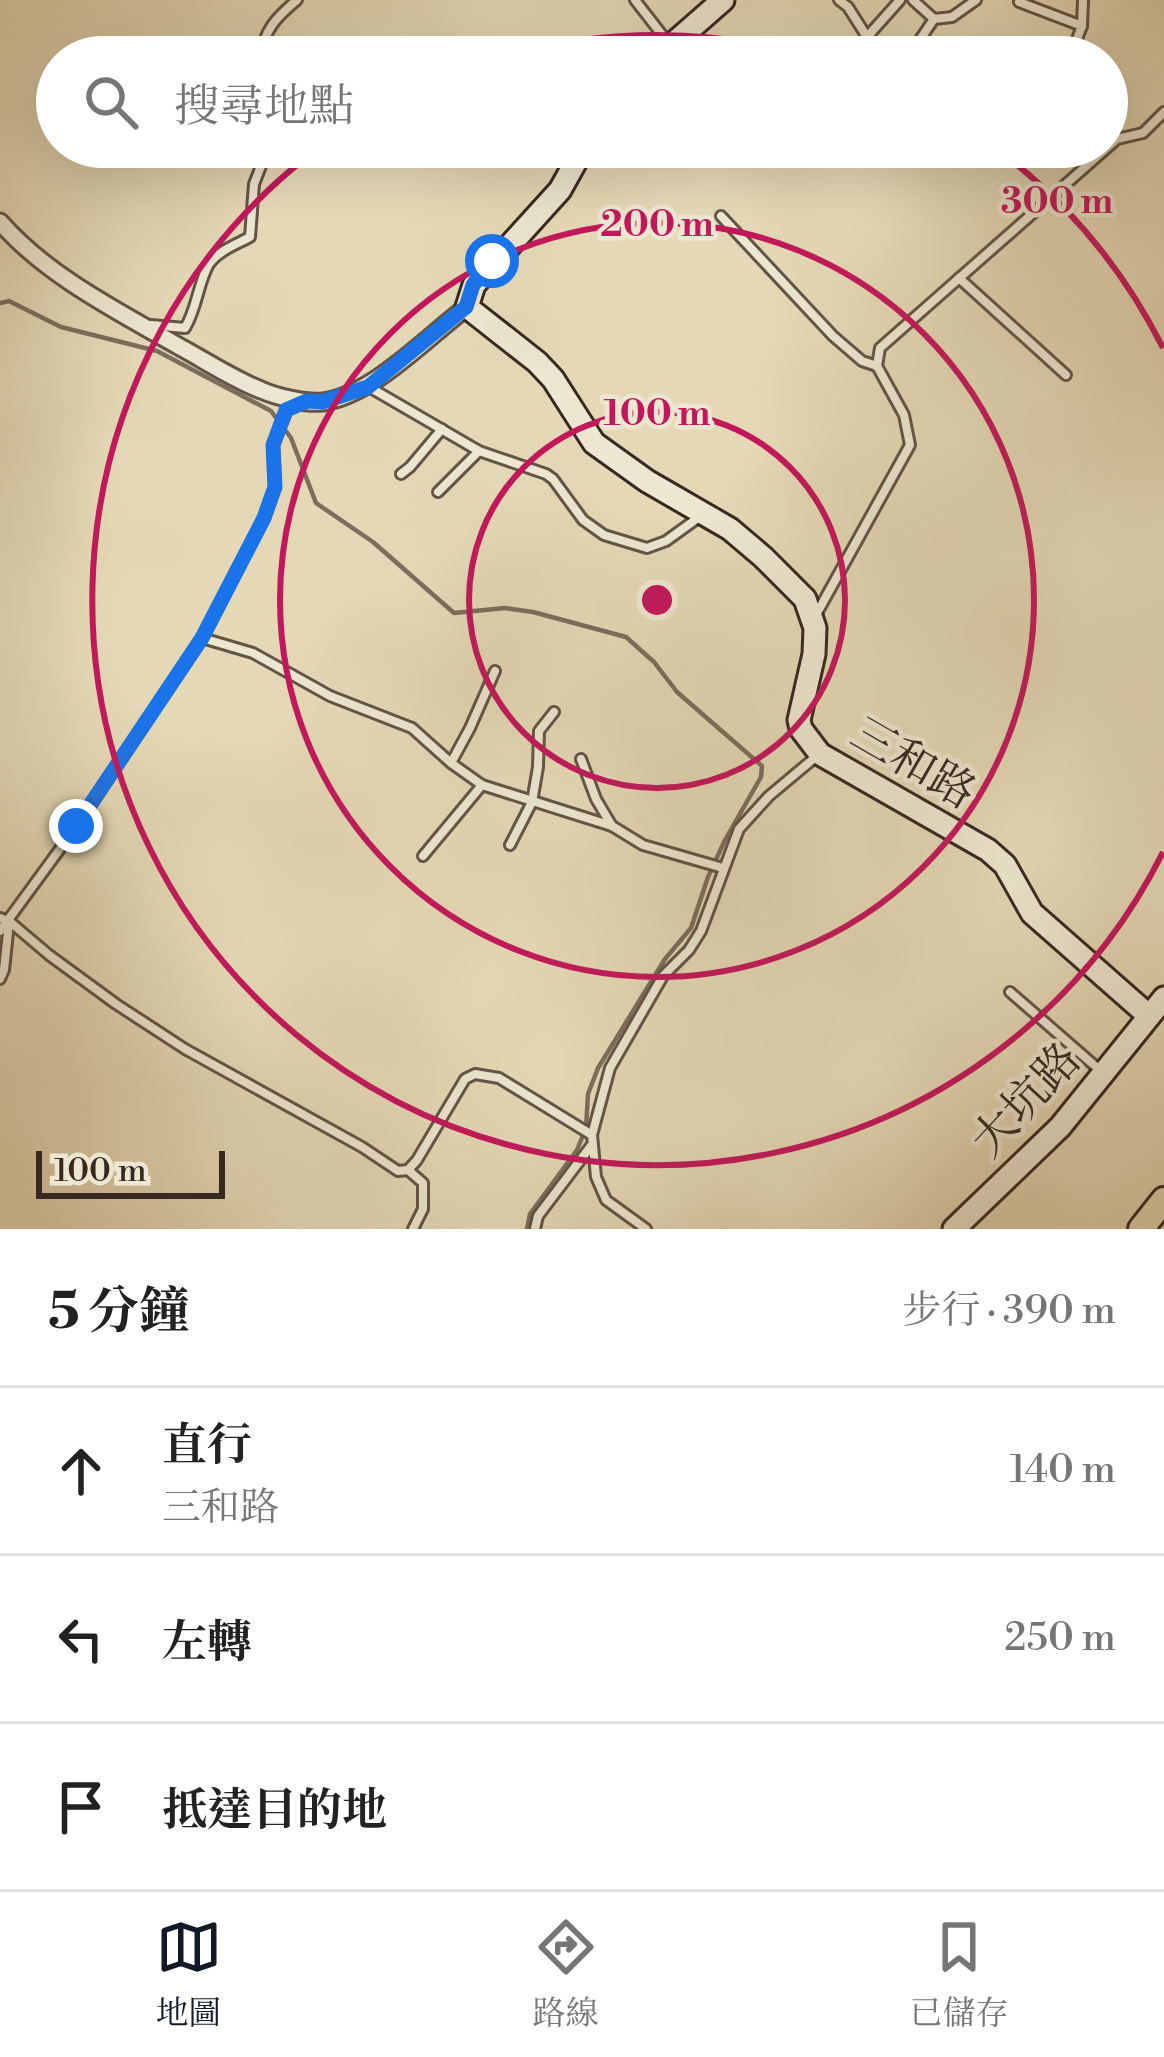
<!DOCTYPE html>
<html lang="zh-TW">
<meta charset="utf-8">
<style>
body{margin:0;font-family:"Libre Bodoni","Noto Serif TC",serif;background:#f2f2f2;color:#222}
.scale{position:absolute;left:36px;bottom:30px;width:189px;box-sizing:border-box;padding-left:12px;border:6px solid #372922;border-top:0;font-size:33px;line-height:42px;white-space:nowrap;color:#372922;-webkit-text-stroke:9px #ede6d0;paint-order:stroke}
.stop{position:absolute;width:36px;height:36px;margin:-27px;border:9px solid #1a73e8;border-radius:50%;background:#fff}
.stop.end{background:#1a73e8;border-color:#fff;box-shadow:0 3px 12px #0008}
.list{margin:0;padding:0;list-style:none}
h2{display:flex;justify-content:space-between;align-items:center;height:156px;margin:0;padding:0 48px;font-size:51px}
h2 small{font-size:39px;font-weight:400;color:#767676}
.list li{display:grid;grid-template-columns:78px 1fr auto;gap:36px;align-items:center;box-sizing:border-box;height:168px;padding:0 48px;border-top:3px solid #e0e0e0}
.list b{display:block;font-size:45px;white-space:nowrap}
.list p{margin:0;font-size:39px;white-space:nowrap;color:#767676}
.list em{font-size:39px;font-style:normal;color:#767676}
.icon{flex:none;width:66px;height:66px;fill:none;stroke:currentColor;stroke-width:2;stroke-linecap:round;stroke-linejoin:round}
.map{position:relative;flex:none;width:1164px;height:1229px;overflow:hidden}
.search{position:absolute;background:#fff;box-shadow:0 12px 48px #0002;left:36px;right:36px;top:36px;height:132px;display:flex;align-items:center;gap:30px;box-sizing:border-box;padding:0 42px;border-radius:66px;color:#767676;font-size:45px}
.sheet{height:660px;background:#fff}
nav{display:flex;justify-content:space-around;align-items:center;box-sizing:border-box;height:168px;border-top:3px solid #e0e0e0;background:#fff;font-size:33px;color:#767676}
nav a{display:grid;justify-items:center;gap:6px}
nav .on{color:#111827}
.map>svg:first-child{display:block}
.lines{fill:none;stroke-linecap:round;stroke-linejoin:round}
.stream{stroke:#7b6e5d;stroke-width:4.5}
.lane-casing{stroke:#625547;stroke-width:14}
.street-casing{stroke:#625547;stroke-width:21}
.secondary-casing{stroke:#372922;stroke-width:27}
.primary-casing{stroke:#372922;stroke-width:30}
.lane{stroke:#ede6d0;stroke-width:8}
.street{stroke:#ede6d0;stroke-width:15}
.secondary{stroke:#ede6d0;stroke-width:21}
.primary{stroke:#e4d8b6;stroke-width:24}
.route{stroke:#1a73e8;stroke-width:15}
.ring{fill:none;stroke:#c2185b;stroke-width:6}
.labels{text-anchor:middle;stroke-width:9;stroke-linejoin:round;paint-order:stroke}
.street-label{font-size:45px;fill:#372922;stroke:#ede6d0}
.centre{fill:#c2185b;stroke:#ede6d0;stroke-width:6}
.ring-label{font-size:36px;text-anchor:middle;font-weight:bold;fill:#c2185b;stroke:#ede6d0;stroke-width:9;stroke-linejoin:round;paint-order:stroke}
</style>
<div class="map">
<svg width="1164" height="1229" viewBox="0 0 1164 1229">
<rect width="100%" height="100%" fill="#e4d8b6"/>
<filter id="stains"><feTurbulence type="fractalNoise" baseFrequency=".00167" numOctaves="4"/><feColorMatrix values="0 0 0 0 .2 0 0 0 0 .09 0 0 0 0 .02 0 0 0 .5 -.17"/></filter>
<radialGradient id="worn" r=".72"><stop offset=".6" stop-color="#630" stop-opacity="0"/><stop offset="1" stop-color="#630" stop-opacity=".3"/></radialGradient>
<g class="lines">
<path class="stream" d="M0,303L9,301L61,327L157,351L271,411L291,438L316,503L373,542L454,613L505,608L533,612L626,637L654,662L677,692L762,766L761,777L725,840L708,877L691,928L665,959L598,1068L588,1094L586,1128L577,1150L530,1214L527,1229"/>
<defs>
<g id="lane">
<path d="M635,0L670,45L675,57"/>
<path d="M839,0L848,7L867,37"/>
<path d="M913,0L934,19L952,17L976,0"/>
<path d="M1019,2L1082,26"/>
<path d="M262,57C262,31 278,16 297,0"/>
<path d="M859,57L867,45V37L900,0"/>
<path d="M908,57L934,19"/>
<path d="M1070,57L1082,26L1083,0"/>
<path d="M721,216L833,336L862,361L877,366"/>
<path d="M959,278L1066,375"/>
<path d="M151,325L185,328C197,309 198,283 209,264C218,251 237,244 250,237L254,184L263,161V147"/>
<path d="M369,387L479,451L546,474L553,479L583,520L604,535L647,548L666,541L702,515"/>
<path d="M401,474L410,467L442,429"/>
<path d="M438,492L479,451"/>
<path d="M817,613L910,445L904,415L877,366L880,348L1117,139L1143,133L1164,112"/>
<path d="M202,638L253,653L330,696L412,728L451,763L482,785L612,826L643,845L723,868"/>
<path d="M581,759L596,799L612,826"/>
<path d="M451,763L470,728L495,671"/>
<path d="M510,845L532,802L538,767L539,731L554,712"/>
<path d="M423,856L482,785"/>
<path d="M0,918L9,921L49,955L116,1004L185,1049L362,1147L398,1171L408,1170L417,1160L465,1079L475,1074L499,1078L592,1135"/>
<path d="M0,931L76,827L202,638L264,518L275,487L273,445L287,410L300,404"/>
<path d="M0,979L4,970L9,923"/>
<path d="M1010,992L1102,1072"/>
<path d="M408,1170L423,1183V1209L413,1229"/>
<path d="M535,1229L538,1216L591,1146"/>
<path d="M646,1229L606,1200L596,1177L592,1135L610,1068L663,976L689,950L701,931L739,829L769,796L818,755"/>
</g>
<path id="street" d="M0,222C47,276 119,312 180,347C206,361 233,379 261,390C277,397 306,404 323,402C373,395 427,337 467,307"/>
<g id="secondary">
<path d="M658,57L723,0"/>
<path d="M584,147L560,190L474,285L467,307L537,362L553,379L594,443L647,481L730,529L763,557L805,599L815,628L814,654L799,720L801,729L820,754L988,850L1005,865L1032,913L1149,1016"/>
<path d="M954,1229L1060,1127L1164,998"/>
</g>
<path id="primary" d="M1141,1229L1164,1200"/>
</defs>
<use href="#lane" class="lane-casing"/>
<use href="#street" class="street-casing"/>
<use href="#secondary" class="secondary-casing"/>
<use href="#primary" class="primary-casing"/>
<use href="#lane" class="lane"/>
<use href="#street" class="street"/>
<use href="#secondary" class="secondary"/>
<use href="#primary" class="primary"/>
</g>
<g class="lines">
<path class="route" d="M76,826L202,638L264,518L275,487L273,445L286,410L307,401L322,402L368,387L466,307L473,285L492,261"/>
</g>
<g class="ring">
<circle cx="657" cy="600" r="188"/>
<circle cx="657" cy="600" r="377"/>
<path d="M1163 852A565 565 0 1 1 317 149M501 57A565 565 0 0 1 813 57M997 149A565 565 0 0 1 1163 348"/>
</g>
<g class="labels">
<g class="street-label">
<text transform="translate(914 762) rotate(30)" y="16">三和路</text>
<text transform="translate(1025 1099) rotate(-47)" y="16">大坑路</text>
</g>
</g>
<circle cx="657" cy="600" r="18" class="centre"/>
<g class="ring-label">
<text x="1057" y="213">300 m</text>
<text x="657" y="236">200 m</text>
<text x="657" y="425">100 m</text>
</g>
<rect width="100%" height="100%" filter="url(#stains)"/>
<rect width="100%" height="100%" fill="url(#worn)"/>
</svg>
<div class="scale">100 m</div>
<div class="stop" style="left:492px;top:261px"></div>
<div class="stop end" style="left:76px;top:826px"></div>
<div class="search"><svg class="icon" aria-label="search" viewBox="0 0 24 24"><circle cx="10" cy="10" r="6"/><path d="M15 15l6 6"/></svg>搜尋地點</div>
</div>
<section class="sheet">
<h2>5 分鐘<small>步行 · 390 m</small></h2>
<ul class="list">
<li><svg class="icon" aria-label="ahead" viewBox="0 0 24 24"><path d="M12 20V5M6 11l6-6 6 6"/></svg><div><b>直行</b><p>三和路</p></div><em>140 m</em></li>
<li><svg class="icon" aria-label="left" viewBox="0 0 24 24"><path d="M17 20v-9H6M10 6l-5 5 5 5"/></svg><div><b>左轉</b></div><em>250 m</em></li>
<li><svg class="icon" aria-label="arrive" viewBox="0 0 24 24"><path d="M6 21V4h12l-3 4 3 4H6"/></svg><div><b>抵達目的地</b></div></li>
</ul>
</section>
<nav>
<a class="on"><svg class="icon" aria-label="map" viewBox="0 0 24 24"><path d="M3 6l6-2 6 2 6-2v14l-6 2-6-2-6 2zM9 4v14M15 6v14"/></svg>地圖</a>
<a><svg class="icon" aria-label="directions" viewBox="0 0 24 24"><path d="M12 3l9 9-9 9-9-9zM9 14v-3h6M13 9l2 2-2 2"/></svg>路線</a>
<a><svg class="icon" aria-label="saved" viewBox="0 0 24 24"><path d="M7 4h10v16l-5-4-5 4z"/></svg>已儲存</a>
</nav>
